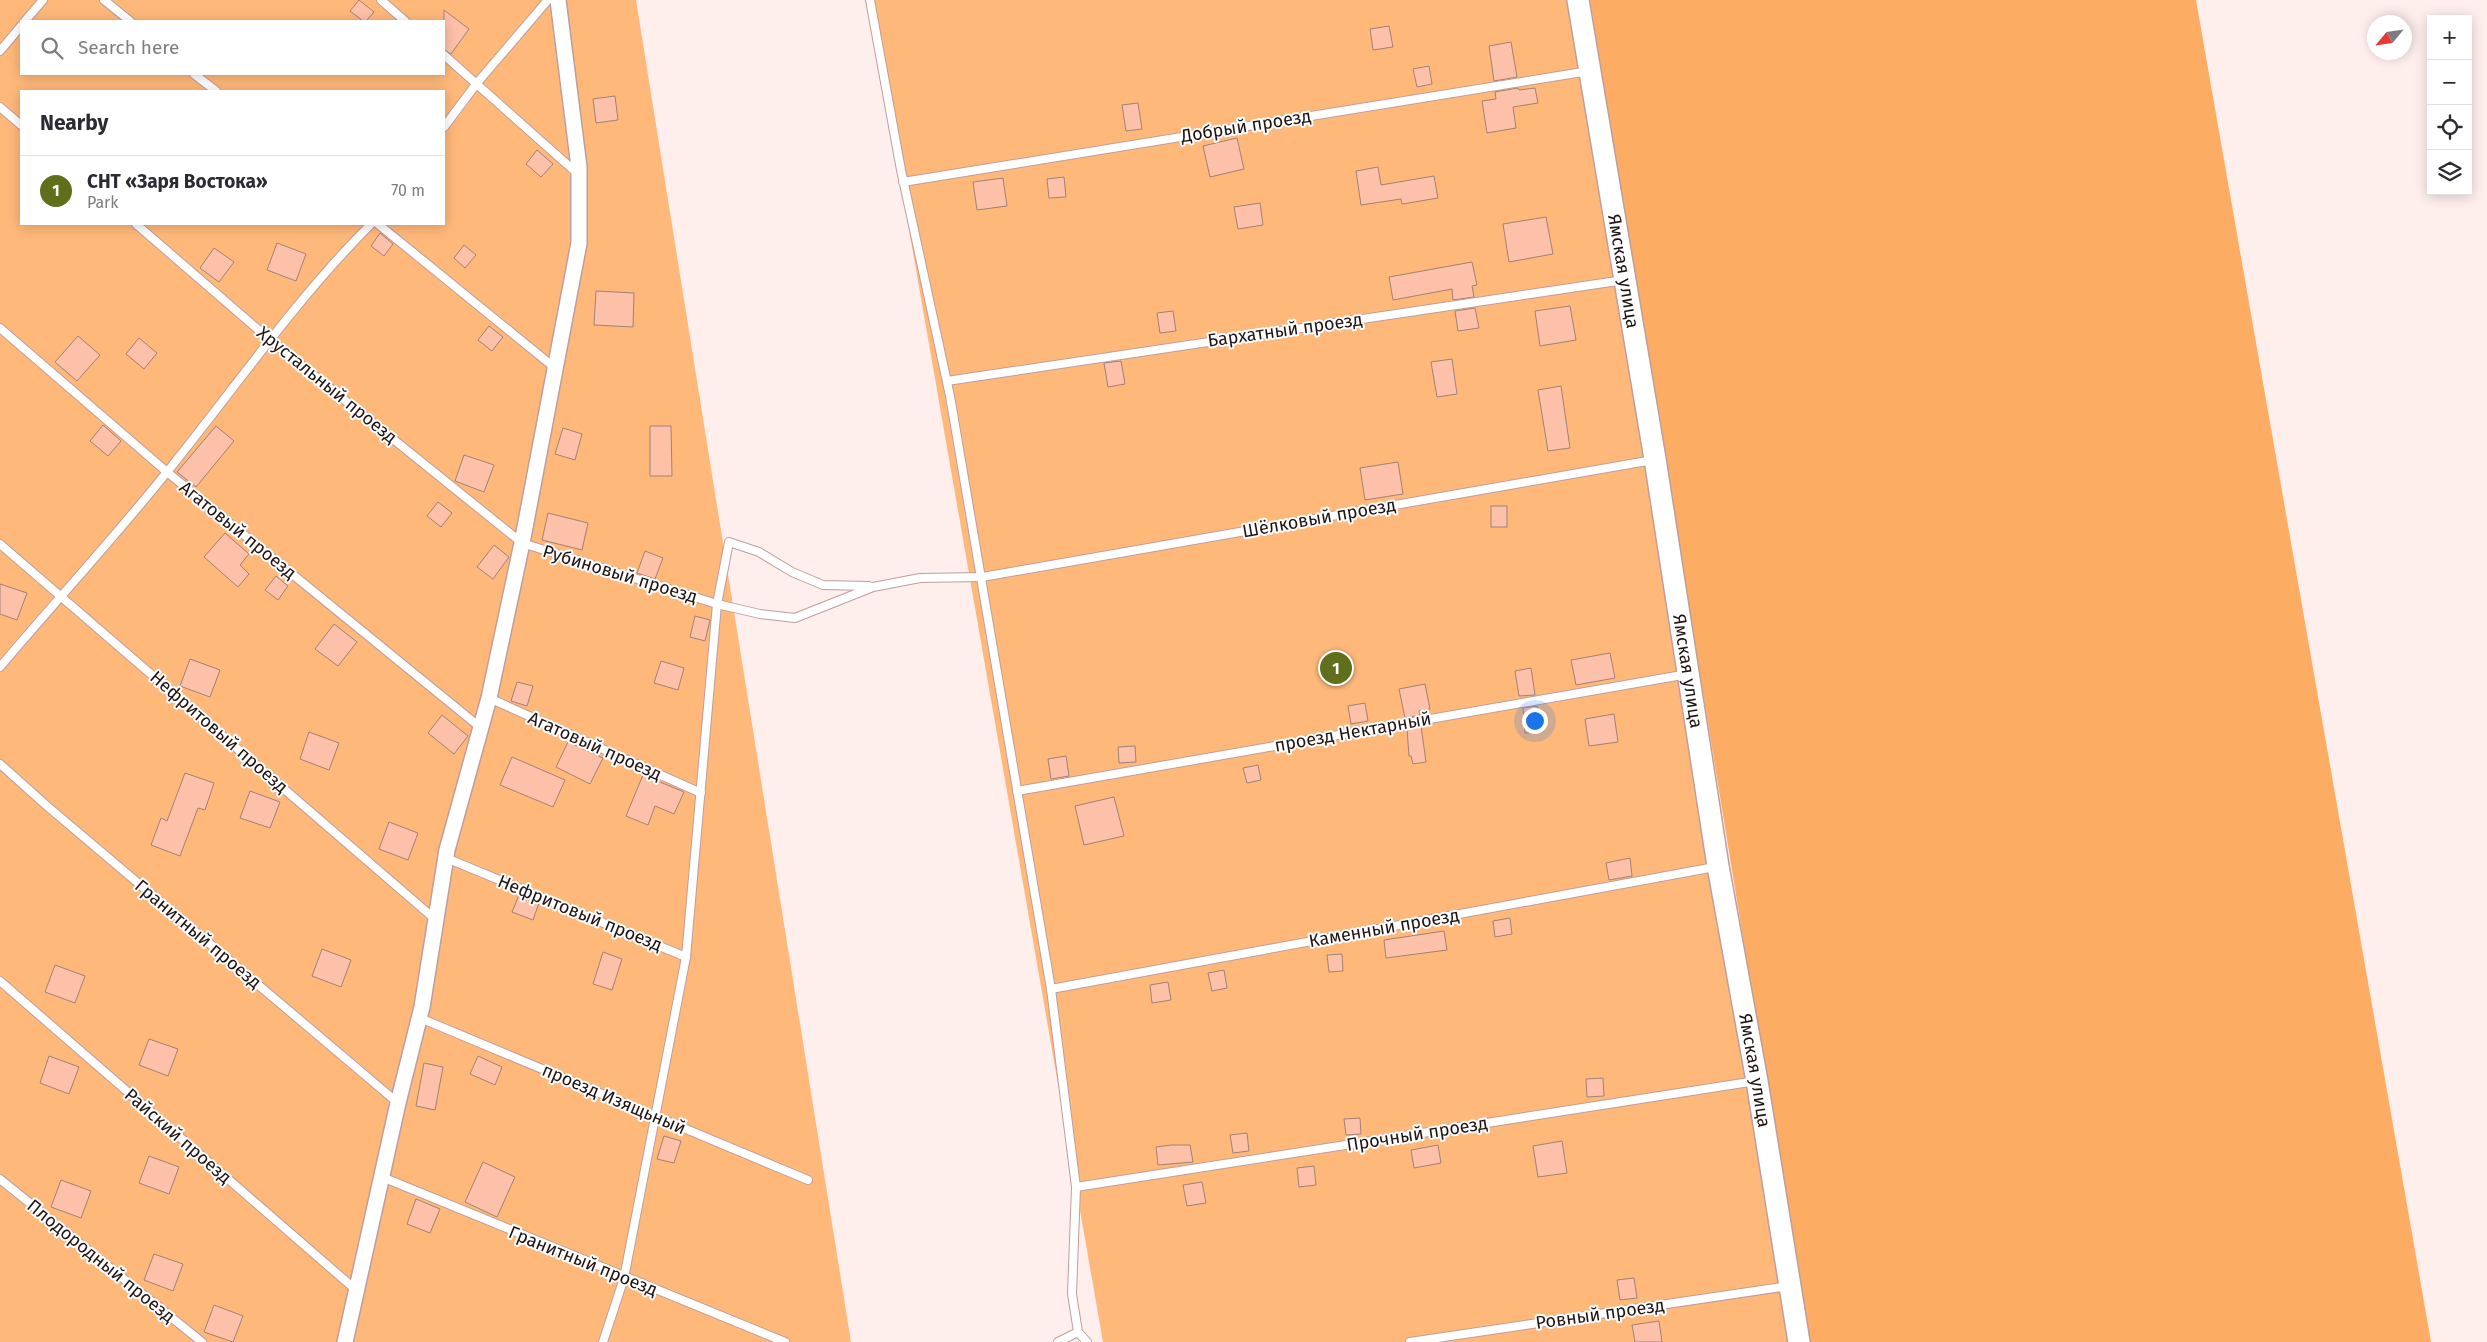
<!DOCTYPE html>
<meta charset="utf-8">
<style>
body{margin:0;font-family:"Fira Sans",sans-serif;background:#f2f2f3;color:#2b2b33}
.controls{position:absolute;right:15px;top:15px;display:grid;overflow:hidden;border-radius:0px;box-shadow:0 2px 12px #0003}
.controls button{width:45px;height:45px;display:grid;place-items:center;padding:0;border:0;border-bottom:1px solid #e1e1e2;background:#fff;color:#2b2b33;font:25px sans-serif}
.compass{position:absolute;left:2367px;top:15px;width:45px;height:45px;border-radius:50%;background:#fff;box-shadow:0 2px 12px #0003;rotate:241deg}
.you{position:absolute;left:1534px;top:720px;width:18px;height:18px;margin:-12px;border:4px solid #fff;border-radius:50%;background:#1a73e8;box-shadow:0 0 0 8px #1a73e833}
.badge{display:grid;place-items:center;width:32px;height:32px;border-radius:50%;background:#606f1b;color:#fff;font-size:16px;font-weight:700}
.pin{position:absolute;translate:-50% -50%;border:2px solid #fff;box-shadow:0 1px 5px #0006}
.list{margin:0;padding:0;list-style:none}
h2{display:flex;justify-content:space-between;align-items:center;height:65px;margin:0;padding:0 20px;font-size:21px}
h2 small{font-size:16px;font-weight:400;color:#7c7c81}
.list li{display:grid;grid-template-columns:32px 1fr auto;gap:15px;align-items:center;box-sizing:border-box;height:70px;padding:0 20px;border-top:1px solid #e1e1e2}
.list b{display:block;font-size:19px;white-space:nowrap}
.list p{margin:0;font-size:16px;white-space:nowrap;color:#7c7c81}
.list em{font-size:16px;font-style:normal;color:#7c7c81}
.icon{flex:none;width:28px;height:28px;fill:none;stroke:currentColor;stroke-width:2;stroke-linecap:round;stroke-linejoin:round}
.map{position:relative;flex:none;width:2487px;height:1342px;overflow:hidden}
.search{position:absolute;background:#fff;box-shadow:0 2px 12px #0003;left:20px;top:20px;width:425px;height:55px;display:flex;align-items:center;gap:12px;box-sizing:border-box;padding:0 18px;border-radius:0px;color:#7c7c81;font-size:19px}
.panel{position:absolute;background:#fff;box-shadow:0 2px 12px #0003;left:20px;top:90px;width:425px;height:135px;border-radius:0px}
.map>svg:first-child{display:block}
.green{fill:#feb87a;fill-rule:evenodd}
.forest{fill:#fcac63}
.building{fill:#fdc0a8;stroke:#a18276}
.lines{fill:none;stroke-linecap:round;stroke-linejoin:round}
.lane-casing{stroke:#c19d9b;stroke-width:10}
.street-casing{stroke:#c19d9b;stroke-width:18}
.secondary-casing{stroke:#c19d9b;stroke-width:24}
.lane{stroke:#fff;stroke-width:8}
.street{stroke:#fff;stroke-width:15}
.secondary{stroke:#fff;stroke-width:21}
.labels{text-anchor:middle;stroke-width:4;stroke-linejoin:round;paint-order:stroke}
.street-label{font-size:18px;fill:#201413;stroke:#fff}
</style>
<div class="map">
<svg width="2487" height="1342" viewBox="0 0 2487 1342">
<rect width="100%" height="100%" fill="#feefed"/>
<g class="green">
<path d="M0,0H636L851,1342H0ZM21,21H444V74H21ZM21,91H444V224H21Z"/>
<path d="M869,0H1578L1799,1342H1103Z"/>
</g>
<path class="forest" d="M1590,0H2196L2431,1342H1809Z"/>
<g class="building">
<path d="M359,0L374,12L366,21H363L350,11Z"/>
<path d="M444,10L469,29L451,54L444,50Z"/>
<path d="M1389,26L1393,47L1373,50L1370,29Z"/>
<path d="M1511,42L1517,77L1494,81L1489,46Z"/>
<path d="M1429,66L1432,84L1417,87L1413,69Z"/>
<path d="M1518,88L1519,90L1535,88L1538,103L1513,107L1516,128L1487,133L1482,101L1496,99L1495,92Z"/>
<path d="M615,96L618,120L596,123L593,99Z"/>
<path d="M1138,103L1142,129L1126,131L1122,105Z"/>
<path d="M1237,138L1244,169L1210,177L1203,146Z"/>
<path d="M537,150L553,164L541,177L526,164Z"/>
<path d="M1378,167L1381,185L1434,176L1438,198L1402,204L1401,199L1361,205L1356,171Z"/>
<path d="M1064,177L1066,197L1049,198L1047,179Z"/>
<path d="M1003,178L1007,206L977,210L973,182Z"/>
<path d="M1260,203L1263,225L1238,229L1234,207Z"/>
<path d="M1546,217L1553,254L1509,262L1503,224Z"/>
<path d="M380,233L393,244L384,256L371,246Z"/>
<path d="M277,243L306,254L296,281L267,270Z"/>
<path d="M464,245L476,255L465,268L454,258Z"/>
<path d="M214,248L234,262L219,282L200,268Z"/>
<path d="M1472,262L1477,285L1472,286L1474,297L1453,300L1452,289L1393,300L1389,277Z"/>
<path d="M596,291L634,293L633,327L594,325Z"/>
<path d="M1570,306L1576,340L1540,346L1535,311Z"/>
<path d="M1475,308L1479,328L1458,331L1455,311Z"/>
<path d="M1173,311L1176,331L1160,333L1157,313Z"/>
<path d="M489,326L503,337L492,351L478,340Z"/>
<path d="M78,336L100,355L77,381L55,362Z"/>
<path d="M139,338L157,353L144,369L126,354Z"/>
<path d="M1452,359L1457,394L1437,397L1431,362Z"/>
<path d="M1121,361L1125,384L1108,387L1104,363Z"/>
<path d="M1561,386L1570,448L1548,451L1538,390Z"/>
<path d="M103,425L121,441L108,456L90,441Z"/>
<path d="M216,426L234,441L196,487L177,472Z"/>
<path d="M650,426H671L672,476H650Z"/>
<path d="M563,428L582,434L575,460L555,454Z"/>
<path d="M464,455L494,465L484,492L455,481Z"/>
<path d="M1398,462L1403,494L1365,500L1360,468Z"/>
<path d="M438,502L452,513L441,527L427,516Z"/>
<rect x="1491" y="506" width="16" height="21"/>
<path d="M548,513L588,523L582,550L542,540Z"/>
<path d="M225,533L249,554L240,565L249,574L238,587L204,557Z"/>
<path d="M494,545L509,557L493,579L477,567Z"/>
<path d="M645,551L663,558L655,579L637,573Z"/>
<path d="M276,576L288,586L278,600L265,590Z"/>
<path d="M0,584L27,593L17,620L0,614Z"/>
<path d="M695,616L710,620L705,641L690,637Z"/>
<path d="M334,624L357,642L338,666L315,649Z"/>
<path d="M1610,653L1615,678L1576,685L1571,660Z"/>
<path d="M190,659L220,670L210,697L180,686Z"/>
<path d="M661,661L684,668L678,690L654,683Z"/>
<path d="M1531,668L1535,695L1519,696L1515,671Z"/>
<path d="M517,682L533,686L527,706L511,701Z"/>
<path d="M1425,684L1430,709L1419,711L1420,715L1405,718L1399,689Z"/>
<path d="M1365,703L1368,721L1351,724L1348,706Z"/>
<path d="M1537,706L1538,712H1542L1543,732L1525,733L1523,708Z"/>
<path d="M1614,714L1618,742L1589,746L1585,719Z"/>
<path d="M442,715L468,736L454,754L428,733Z"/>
<path d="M1421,726L1426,762L1413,764L1411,756H1409L1407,729Z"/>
<path d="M309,732L339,743L329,770L300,759Z"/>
<path d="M568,742L603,758L590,784L556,767Z"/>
<path d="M1135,746L1136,762L1119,763L1118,747Z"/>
<path d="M1066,756L1069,776L1051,779L1048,759Z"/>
<path d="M512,757L565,780L553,807L500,785Z"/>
<path d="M1258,765L1261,780L1247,783L1243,768Z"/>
<path d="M185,773L214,783L205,810L198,808L180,856L151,845L161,818L167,821Z"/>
<path d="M643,775L684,792L674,814L655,806L648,825L626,816Z"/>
<path d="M250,791L280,802L270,828L240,818Z"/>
<path d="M1114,797L1124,836L1084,845L1075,806Z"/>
<path d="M389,822L418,833L408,860L379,849Z"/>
<path d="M1630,858L1632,876L1609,880L1606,863Z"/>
<path d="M519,895L539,903L533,920L512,912Z"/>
<path d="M1510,918L1512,934L1495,937L1493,921Z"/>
<path d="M1444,931L1447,950L1386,958L1384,940Z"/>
<path d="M322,949L351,960L341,987L312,976Z"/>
<path d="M603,952L622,959L612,990L593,984Z"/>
<path d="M1342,954L1343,971L1329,972L1327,955Z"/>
<path d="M55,965L85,976L75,1003L45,992Z"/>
<path d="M1224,970L1227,988L1212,991L1208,973Z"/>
<path d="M1168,982L1171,1000L1152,1003L1150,985Z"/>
<path d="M149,1039L178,1049L168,1076L139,1065Z"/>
<path d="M49,1056L79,1067L69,1094L40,1083Z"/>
<path d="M478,1056L502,1067L495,1085L470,1074Z"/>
<path d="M424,1063L443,1067L435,1110L416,1106Z"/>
<path d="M1603,1078L1604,1096L1587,1097L1586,1079Z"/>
<path d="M1360,1118L1361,1134L1346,1135L1344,1119Z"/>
<path d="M1247,1133L1249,1151L1233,1153L1230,1135Z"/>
<path d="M664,1136L681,1141L674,1163L657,1159Z"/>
<path d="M1562,1141L1567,1173L1538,1177L1533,1146Z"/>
<path d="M1171,1145H1190L1193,1162L1158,1165L1156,1147Z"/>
<path d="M1438,1145L1441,1163L1414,1168L1411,1150Z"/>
<path d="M149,1156L179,1167L169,1194L139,1183Z"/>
<path d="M483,1162L515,1177L497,1217L465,1202Z"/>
<path d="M1314,1166L1316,1185L1299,1187L1297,1168Z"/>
<path d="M61,1180L91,1191L81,1218L51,1207Z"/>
<path d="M1202,1182L1206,1203L1187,1206L1183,1185Z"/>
<path d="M416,1199L440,1209L430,1233L407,1224Z"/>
<path d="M154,1254L183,1264L173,1291L144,1280Z"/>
<path d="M1634,1278L1637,1298L1620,1300L1617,1280Z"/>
<path d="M214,1305L243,1316L233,1342L204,1332Z"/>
<path d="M1659,1321L1662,1342H1635L1632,1325Z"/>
</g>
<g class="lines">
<defs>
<g id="lane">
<path d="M104,0L130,21"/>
<path d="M381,0L405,21"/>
<path d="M870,0L901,170L950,396L1051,989L1076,1187L1072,1294L1078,1332L1087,1342"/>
<path d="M25,21L43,0"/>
<path d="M0,51L21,26"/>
<path d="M444,55L578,174"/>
<path d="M194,74L216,91"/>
<path d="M0,107L21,125"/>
<path d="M444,127L477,83L548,0"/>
<path d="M903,182L1589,71"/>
<path d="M136,224L269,339L522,543L717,604L760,614L795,618L873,587L920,578L982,577L1653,460"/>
<path d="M378,224L555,368"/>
<path d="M0,328L167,472L481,728"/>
<path d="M947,381L1624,280"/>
<path d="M0,544L436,920"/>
<path d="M0,667C55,602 114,538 167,472C235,388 295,300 371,224"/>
<path d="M489,698L701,793"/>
<path d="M0,764L47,806L398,1103"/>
<path d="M1017,791L1688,674"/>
<path d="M446,858L686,957"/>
<path d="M0,981L356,1290"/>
<path d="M1051,989L1715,867"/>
<path d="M420,1018L808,1180"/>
<path d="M382,1177L785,1342"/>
<path d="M0,1179L202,1342"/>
<path d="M1076,1187L1756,1081"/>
<path d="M603,1342L624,1278L686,957L717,604L729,542L759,552L792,572L823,585L869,586"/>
<path d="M1058,1342L1078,1332"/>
<path d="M1410,1342L1789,1286"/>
</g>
<path id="street" d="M345,1342L398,1103L422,1007L447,850L489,698L522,543L579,243V167L558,0"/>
<g id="secondary">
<path id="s1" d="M1578,0L1655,459L1718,866L1757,1081L1799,1342"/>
</g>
</defs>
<use href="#lane" class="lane-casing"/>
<use href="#street" class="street-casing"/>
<use href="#secondary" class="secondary-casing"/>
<use href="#lane" class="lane"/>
<use href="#street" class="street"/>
<use href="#secondary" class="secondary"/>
</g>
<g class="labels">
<g class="street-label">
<text transform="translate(1246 126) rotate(-9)" y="6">Добрый проезд</text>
<text dy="6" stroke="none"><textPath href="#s1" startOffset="275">Ямская улица</textPath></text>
<text transform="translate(1285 330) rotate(-8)" y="6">Бархатный проезд</text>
<text transform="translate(327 385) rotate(39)" y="6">Хрустальный проезд</text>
<text transform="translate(1319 518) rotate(-10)" y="6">Шёлковый проезд</text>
<text transform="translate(238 530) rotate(39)" y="6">Агатовый проезд</text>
<text transform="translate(620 574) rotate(17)" y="6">Рубиновый проезд</text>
<text dy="6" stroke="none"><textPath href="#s1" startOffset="680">Ямская улица</textPath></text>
<text transform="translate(219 732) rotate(41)" y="6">Нефритовый проезд</text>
<text transform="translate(1353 732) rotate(-10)" y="6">проезд Нектарный</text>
<text transform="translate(595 746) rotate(24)" y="6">Агатовый проезд</text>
<text transform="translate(580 913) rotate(22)" y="6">Нефритовый проезд</text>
<text transform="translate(1384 928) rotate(-10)" y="6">Каменный проезд</text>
<text transform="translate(198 934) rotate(40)" y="6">Гранитный проезд</text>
<text dy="6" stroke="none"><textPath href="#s1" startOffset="1085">Ямская улица</textPath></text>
<text transform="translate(614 1099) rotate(23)" y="6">проезд Изящьный</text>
<text transform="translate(1417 1134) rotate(-9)" y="6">Прочный проезд</text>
<text transform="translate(178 1136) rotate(41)" y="6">Райский проезд</text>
<text transform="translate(101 1261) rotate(39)" y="6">Плодородный проезд</text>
<text transform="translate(583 1261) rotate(22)" y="6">Гранитный проезд</text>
<text transform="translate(1600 1314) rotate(-8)" y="6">Ровный проезд</text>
</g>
</g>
</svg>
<div class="controls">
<button>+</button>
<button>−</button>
<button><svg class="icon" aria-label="locate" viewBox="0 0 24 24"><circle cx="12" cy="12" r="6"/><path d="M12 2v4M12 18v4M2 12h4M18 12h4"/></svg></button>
<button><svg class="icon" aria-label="layers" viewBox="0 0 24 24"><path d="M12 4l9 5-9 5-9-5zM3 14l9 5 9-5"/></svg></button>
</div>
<svg class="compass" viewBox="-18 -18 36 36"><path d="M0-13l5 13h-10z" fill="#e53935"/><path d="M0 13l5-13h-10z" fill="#7c7c81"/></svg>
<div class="you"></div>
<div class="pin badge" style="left:1336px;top:668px">1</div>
<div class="search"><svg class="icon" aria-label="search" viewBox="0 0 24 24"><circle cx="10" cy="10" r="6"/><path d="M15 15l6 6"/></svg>Search here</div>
<section class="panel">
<h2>Nearby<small></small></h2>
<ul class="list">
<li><span class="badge">1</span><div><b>СНТ «Заря Востока»</b><p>Park</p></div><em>70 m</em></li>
</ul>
</section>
</div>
